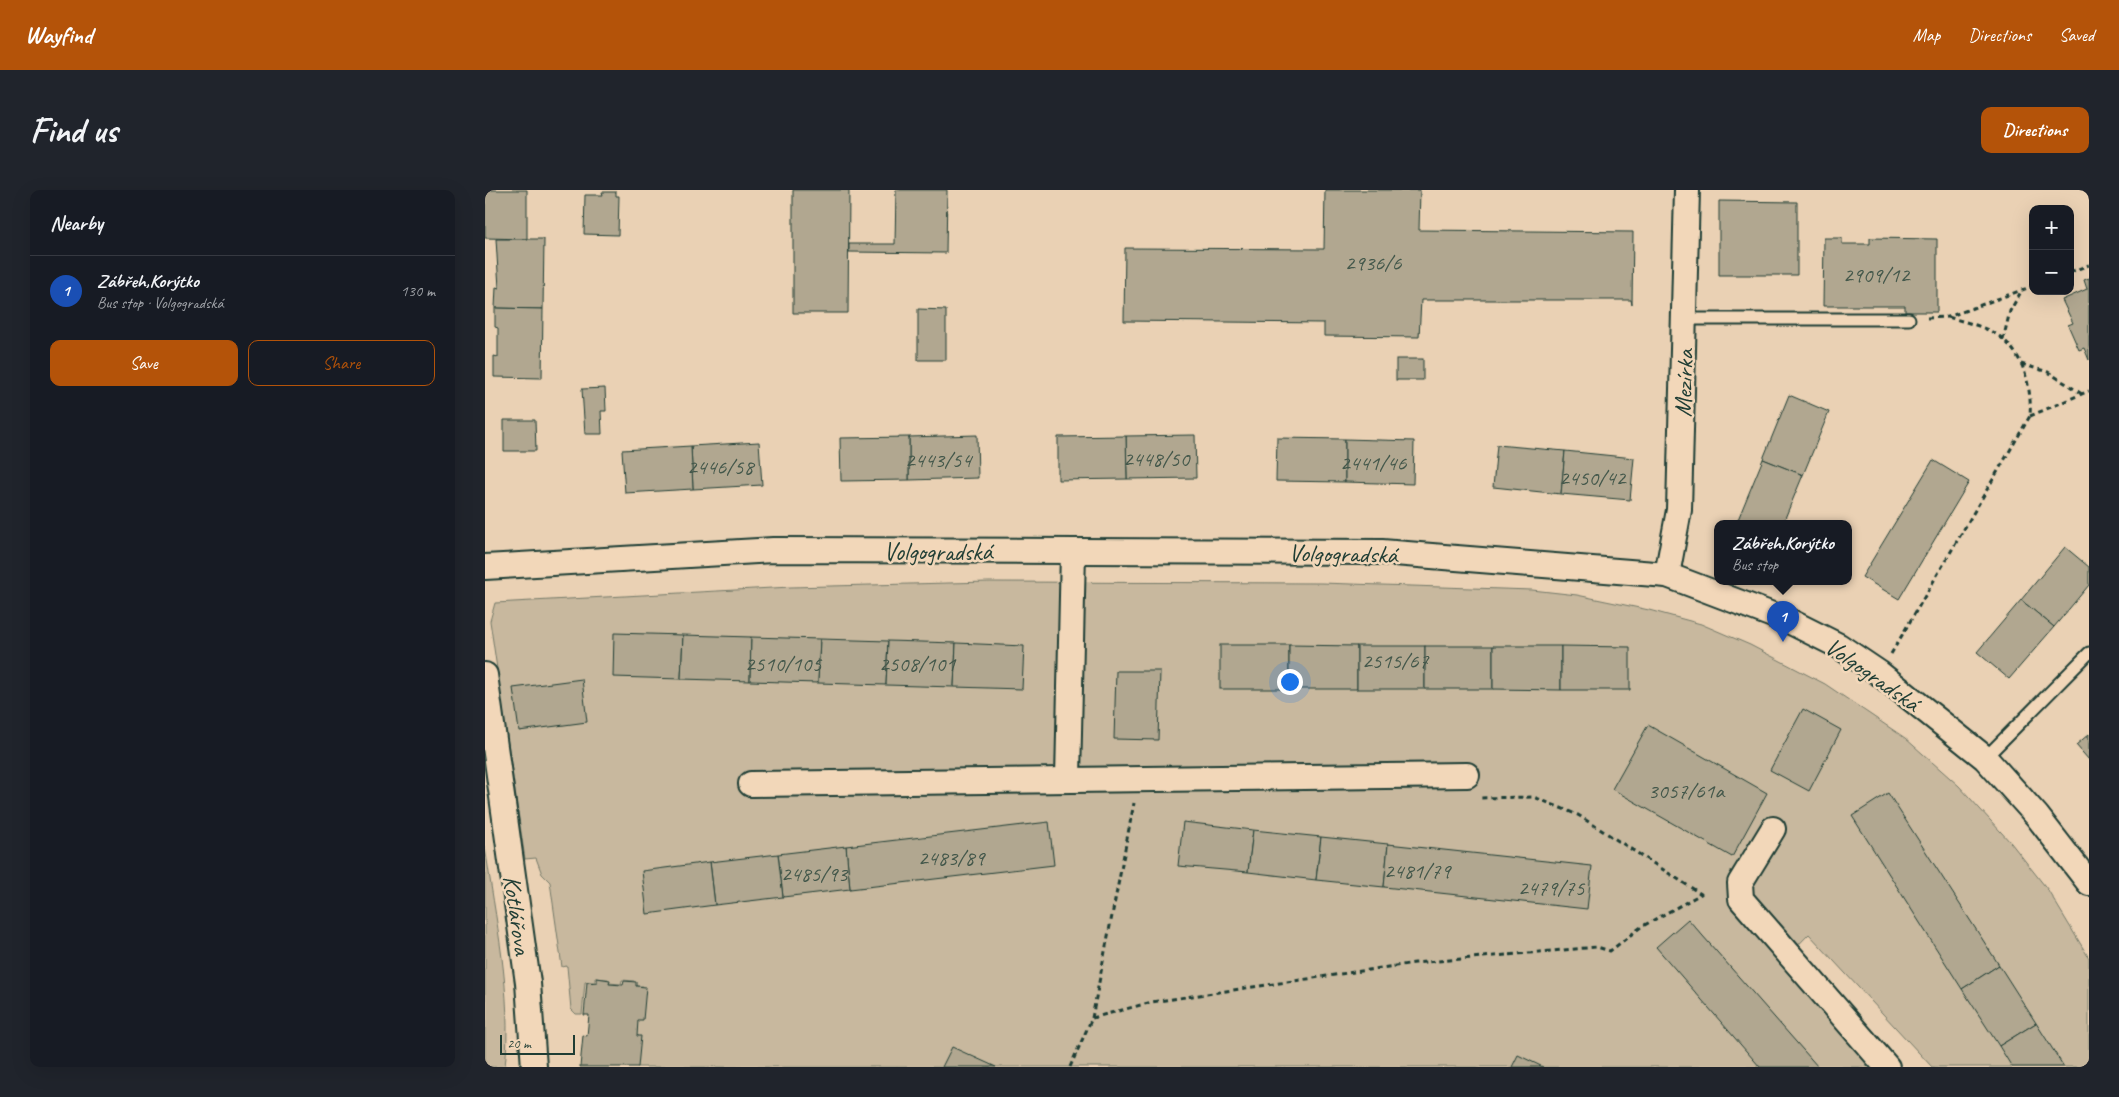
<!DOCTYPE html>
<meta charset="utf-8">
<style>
body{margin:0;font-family:Caveat,sans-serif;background:#20242c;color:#f1f3f6}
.controls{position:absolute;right:15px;top:15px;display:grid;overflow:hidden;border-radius:10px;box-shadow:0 5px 20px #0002}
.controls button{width:45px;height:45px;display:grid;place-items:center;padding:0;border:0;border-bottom:1px solid #363941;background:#171b24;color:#f1f3f6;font:25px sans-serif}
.scale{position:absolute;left:15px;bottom:12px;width:75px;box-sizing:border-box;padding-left:5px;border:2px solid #1f3d34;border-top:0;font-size:14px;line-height:18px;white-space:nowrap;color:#1f3d34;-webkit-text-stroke:4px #f2d7b9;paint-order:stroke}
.you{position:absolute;left:804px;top:491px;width:18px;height:18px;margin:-12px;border:4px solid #fff;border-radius:50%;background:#1a73e8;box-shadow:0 0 0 8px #1a73e833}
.badge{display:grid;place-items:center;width:32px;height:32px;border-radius:50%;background:#b45309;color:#fff;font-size:16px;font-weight:700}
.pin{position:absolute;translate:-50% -41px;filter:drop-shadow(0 1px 2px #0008)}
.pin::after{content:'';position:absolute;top:26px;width:18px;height:15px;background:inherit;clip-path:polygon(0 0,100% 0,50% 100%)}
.popup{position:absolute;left:1229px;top:330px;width:138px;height:65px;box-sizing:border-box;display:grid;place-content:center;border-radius:10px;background:#171b24;filter:drop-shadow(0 1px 4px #0005);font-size:16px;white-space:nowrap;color:#9ea1a6}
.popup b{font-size:19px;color:#f1f3f6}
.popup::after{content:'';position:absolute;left:50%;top:100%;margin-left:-10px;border:10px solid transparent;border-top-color:#171b24}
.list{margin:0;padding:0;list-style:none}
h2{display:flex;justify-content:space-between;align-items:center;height:65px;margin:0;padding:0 20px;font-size:21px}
h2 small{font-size:16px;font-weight:400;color:#9ea1a6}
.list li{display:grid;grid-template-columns:32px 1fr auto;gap:15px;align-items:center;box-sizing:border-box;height:70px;padding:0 20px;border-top:1px solid #363941}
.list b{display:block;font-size:19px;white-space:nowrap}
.list p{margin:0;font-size:16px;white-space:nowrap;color:#9ea1a6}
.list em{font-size:16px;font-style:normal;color:#9ea1a6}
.actions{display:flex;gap:10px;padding:15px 20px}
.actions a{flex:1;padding:11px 0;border:1px solid #b45309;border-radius:10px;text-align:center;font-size:18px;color:#b45309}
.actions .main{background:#b45309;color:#fff}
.map{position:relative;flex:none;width:1604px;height:877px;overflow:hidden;border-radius:10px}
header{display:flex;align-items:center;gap:30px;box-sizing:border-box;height:70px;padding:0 25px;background:#b45309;color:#fff}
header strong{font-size:24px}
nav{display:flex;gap:28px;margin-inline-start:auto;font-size:18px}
.intro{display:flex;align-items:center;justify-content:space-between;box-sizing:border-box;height:120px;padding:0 30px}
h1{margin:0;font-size:35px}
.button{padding:12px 22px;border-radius:10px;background:#b45309;color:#fff;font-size:18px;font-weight:700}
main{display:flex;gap:30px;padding:0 30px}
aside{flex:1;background:#171b24;border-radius:10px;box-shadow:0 5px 20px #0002}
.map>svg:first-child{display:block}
.green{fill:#c8b89e;stroke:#747a69}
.building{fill:#b1a790;stroke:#1f3d34}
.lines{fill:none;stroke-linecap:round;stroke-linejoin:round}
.service-casing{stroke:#1f3d34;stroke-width:15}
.minor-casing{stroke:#1f3d34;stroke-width:28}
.path{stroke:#1f3d34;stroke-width:3;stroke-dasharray:5 4;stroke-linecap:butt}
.service{stroke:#f2d7b9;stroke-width:11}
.minor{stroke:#f2d7b9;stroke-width:24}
.labels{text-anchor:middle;stroke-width:5;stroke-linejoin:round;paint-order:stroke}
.number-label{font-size:22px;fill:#44584b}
.street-label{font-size:25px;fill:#1f3d34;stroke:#f2d7b9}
</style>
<header>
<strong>Wayfind</strong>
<nav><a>Map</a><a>Directions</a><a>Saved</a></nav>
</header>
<div class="intro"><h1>Find us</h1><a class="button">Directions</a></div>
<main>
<aside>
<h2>Nearby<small></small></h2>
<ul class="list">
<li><span class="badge" style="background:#1a4fb4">1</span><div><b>Zábřeh,Korýtko</b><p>Bus stop · Volgogradská</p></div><em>130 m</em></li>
</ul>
<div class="actions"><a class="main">Save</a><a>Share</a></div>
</aside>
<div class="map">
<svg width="1604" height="877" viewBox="0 0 1604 877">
<rect width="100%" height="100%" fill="#ead1b4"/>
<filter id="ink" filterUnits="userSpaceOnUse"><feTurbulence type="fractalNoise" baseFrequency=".02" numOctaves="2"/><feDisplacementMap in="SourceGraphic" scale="10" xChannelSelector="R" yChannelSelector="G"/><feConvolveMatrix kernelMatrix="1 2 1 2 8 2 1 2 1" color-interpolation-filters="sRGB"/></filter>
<g filter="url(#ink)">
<g class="green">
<path d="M504,392L836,393L1047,400L1092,405L1164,420L1216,434L1265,455L1340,494L1420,548L1474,596L1526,653L1563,700L1604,768V877H1447L1324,744L1295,774L1391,877H152L154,846L150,845L151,829H156L158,796H149V791L137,790L136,794L123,793V789L110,788V792H100L97,824H91L86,819L82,776L77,777L65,692L57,684L51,668L40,669L5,431L10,413L306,397Z"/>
<path d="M0,656C10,728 28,804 20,877H0Z"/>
</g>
<g class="building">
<path d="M0,0H42V49L0,48Z"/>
<path d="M308,0H364L363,123H308Z"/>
<path d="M411,0H462L461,63L364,62V54H410Z"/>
<path d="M840,0H935L934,40L1148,42L1147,115L1146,110H936L934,147L839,146V133L639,131L640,58L839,59Z"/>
<path d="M117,2H131V6H134L133,45L99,44L100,5H118Z"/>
<path d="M1234,11L1312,12V85H1234Z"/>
<path d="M1339,48H1357V54H1385V48L1452,49V122H1420V116H1338Z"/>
<path d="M11,49H59L58,119L10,118L11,97L14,98Z"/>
<path d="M1604,88V170L1599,158L1594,160L1583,135L1588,133L1577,110L1602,99L1599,90Z"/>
<path d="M10,118L58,119L57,188L9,187V166L13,167V138L10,137Z"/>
<path d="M433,119L461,120V170H433Z"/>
<rect x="911" y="169" width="27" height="21"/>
<path d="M120,198L121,221H116L117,244H100L97,199Z"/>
<path d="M1304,205L1344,222L1318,285L1278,269Z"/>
<path d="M19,230H50L51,261H19Z"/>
<path d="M492,245L493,288L424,290V247Z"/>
<path d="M710,245L711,288L642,289L641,246Z"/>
<path d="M641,246L642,289L573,290V247Z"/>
<path d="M424,247V290L356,291L355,248Z"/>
<path d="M792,248L860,249V292L791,291Z"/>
<path d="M860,249L929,251L928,294L860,292Z"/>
<path d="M274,252L277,295L208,299L206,256Z"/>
<path d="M1012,255L1080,261L1076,304L1008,297Z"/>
<path d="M206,256L208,299L140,303L137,260Z"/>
<path d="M1080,261L1149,268L1145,310L1076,304Z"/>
<path d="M1278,269L1318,285L1298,333H1254L1252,332Z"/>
<path d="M1448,270L1484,292L1414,409L1377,387Z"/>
<path d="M1580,357L1604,377V395L1569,437L1536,410Z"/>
<path d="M1536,410L1569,437L1524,489L1492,462Z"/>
<path d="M129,443L198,445L196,489L128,487Z"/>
<path d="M198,445L266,447L265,491L196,489Z"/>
<path d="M266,447L335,449L333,493L265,491Z"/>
<path d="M335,449L403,451L401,495L333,493Z"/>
<path d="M403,451L471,453L469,497L401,495Z"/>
<path d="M471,453L539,456L537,499L469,497Z"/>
<rect x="735" y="455" width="69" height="44"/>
<path d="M804,455L872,456V499H804Z"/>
<rect x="872" y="456" width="68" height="43"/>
<rect x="940" y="456" width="68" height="43"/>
<path d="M1008,456H1076V500L1008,499Z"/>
<path d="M1076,456L1145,457V500H1076Z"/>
<path d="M631,481H675L673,550L629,549Z"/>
<path d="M97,489L102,532L34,541L28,498Z"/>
<path d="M1318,519L1356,540L1324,601L1285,580Z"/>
<path d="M1163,535L1282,603L1247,667L1127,599Z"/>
<path d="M1604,544V570L1591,555Z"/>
<path d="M1403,603L1514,775L1477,799L1367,626Z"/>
<path d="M564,632L569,675L365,699L361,656Z"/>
<path d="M698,632L768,640L763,682L693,676Z"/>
<path d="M768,640L836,647L831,690L763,682Z"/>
<path d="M836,647L903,654L899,697L831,690Z"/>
<path d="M903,654L1107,676L1102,719L899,697Z"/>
<path d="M361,656L365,699L298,707L293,664Z"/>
<path d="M293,664L298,707L230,715L225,672Z"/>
<path d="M225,672L230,715L162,724L157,681Z"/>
<path d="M1203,729L1333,877H1275L1171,757Z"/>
<path d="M1514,775L1551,833L1514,856L1477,799Z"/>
<path d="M112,788L125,790L124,794L138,795L139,791L151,792V796L161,797L158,830H153L152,846H156L153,877H95L98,845L102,846L104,825H99L102,792L112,793Z"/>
<path d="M1551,833L1579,877H1527L1514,856Z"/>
<path d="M467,857L511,877H457Z"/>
<path d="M1033,865L1058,877H1027Z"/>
</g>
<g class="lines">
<defs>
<g id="service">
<path d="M1199,129H1424"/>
<path d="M1500,568L1604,463"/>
</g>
<g id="minor">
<path d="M0,377L288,360L897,362L1182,385L1306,432L1354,456L1394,483L1500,568L1552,626L1604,693"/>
<path d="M1182,385L1194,320L1202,0"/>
<path d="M0,485L43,793L49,877"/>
<path d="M583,588L588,361"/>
<path d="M266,594L982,585"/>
<path d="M1288,639L1255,693L1256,709L1402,877"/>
</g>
</defs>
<use href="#service" class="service-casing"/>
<use href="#minor" class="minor-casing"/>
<g class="path">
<path d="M1585,82L1604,75"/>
<path d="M1442,128L1463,127L1548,96"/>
<path d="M1518,150L1525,121L1537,100"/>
<path d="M1536,174L1563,182L1597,204"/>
<path d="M1545,226L1604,201"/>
<path d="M1406,464L1545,226C1547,198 1539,164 1514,146C1499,136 1480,132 1463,127"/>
<path d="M607,828L649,613"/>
<path d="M585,877L607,828L667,812L930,773L1112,757L1125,761L1156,737L1216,704L1093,625L1049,607L993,608"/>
</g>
<use href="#service" class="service"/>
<use href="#minor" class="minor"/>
</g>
</g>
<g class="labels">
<g class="number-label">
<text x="888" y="80">2936/6</text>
<text x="1391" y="92">2909/12</text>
<text x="671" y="276">2448/50</text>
<text x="453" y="277">2443/54</text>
<text x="888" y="280">2441/46</text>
<text x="235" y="284">2446/58</text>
<text x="1107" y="295">2450/42</text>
<text x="910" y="478">2515/67</text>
<text x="298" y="481">2510/105</text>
<text x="432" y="481">2508/101</text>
<text x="1201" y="608">3057/61a</text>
<text x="466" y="675">2483/89</text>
<text x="932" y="688">2481/79</text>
<text x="329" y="691">2485/93</text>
<text x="1066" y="705">2479/75</text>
</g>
<g class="street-label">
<text transform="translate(1198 193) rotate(-88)" y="9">Mezírka</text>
<text x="453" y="370">Volgogradská</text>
<text transform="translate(858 363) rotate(1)" y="9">Volgogradská</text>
<text transform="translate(1388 484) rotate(35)" y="9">Volgogradská</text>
<text transform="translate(33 725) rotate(82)" y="9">Kotlářova</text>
</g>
</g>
</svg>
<div class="controls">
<button>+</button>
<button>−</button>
</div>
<div class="scale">20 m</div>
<div class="you"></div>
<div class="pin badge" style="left:1298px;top:452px;background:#1a4fb4">1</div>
<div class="popup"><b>Zábřeh,Korýtko</b>Bus stop</div>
</div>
</main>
